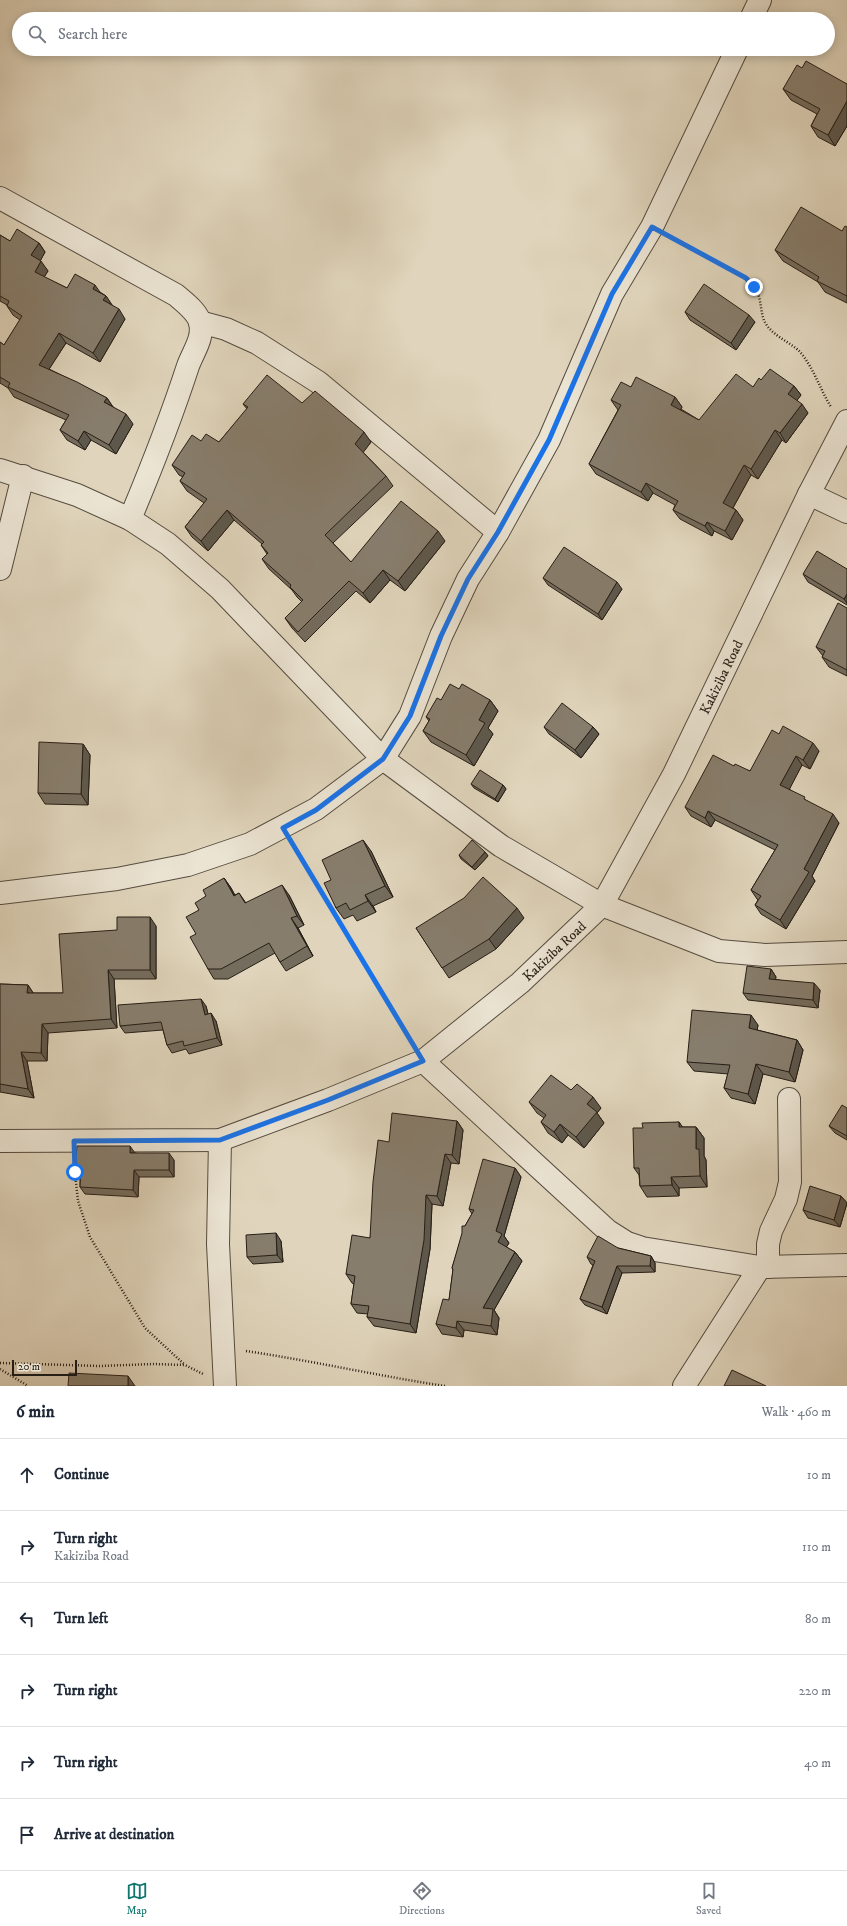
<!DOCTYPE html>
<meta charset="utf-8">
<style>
body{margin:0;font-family:"IM FELL DW Pica",serif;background:#f2f2f3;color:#1f2937}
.scale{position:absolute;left:12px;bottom:10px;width:65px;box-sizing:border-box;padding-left:4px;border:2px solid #271e16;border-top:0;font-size:11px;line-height:14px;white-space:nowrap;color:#271e16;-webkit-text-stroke:3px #ebe4d3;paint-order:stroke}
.stop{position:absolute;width:12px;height:12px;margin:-9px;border:3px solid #1a73e8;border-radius:50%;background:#fff}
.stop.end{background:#1a73e8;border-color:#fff;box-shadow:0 1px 4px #0008}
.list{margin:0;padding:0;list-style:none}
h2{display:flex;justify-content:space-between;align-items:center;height:52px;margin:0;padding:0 16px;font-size:17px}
h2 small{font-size:13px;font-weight:400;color:#747a83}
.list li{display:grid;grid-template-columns:26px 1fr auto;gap:12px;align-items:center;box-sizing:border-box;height:72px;padding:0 16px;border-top:1px solid #e0e1e3}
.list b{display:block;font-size:15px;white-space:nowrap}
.list p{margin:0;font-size:13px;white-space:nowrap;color:#747a83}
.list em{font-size:13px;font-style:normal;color:#747a83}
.icon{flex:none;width:22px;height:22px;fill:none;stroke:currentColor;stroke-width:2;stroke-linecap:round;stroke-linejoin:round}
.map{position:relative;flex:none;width:847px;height:1386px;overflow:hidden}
.search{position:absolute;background:#fff;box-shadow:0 2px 10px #0003;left:12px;right:12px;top:12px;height:44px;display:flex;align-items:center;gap:10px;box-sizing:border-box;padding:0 14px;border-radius:22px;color:#747a83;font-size:15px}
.sheet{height:484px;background:#fff}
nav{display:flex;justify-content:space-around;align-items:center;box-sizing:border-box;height:56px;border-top:1px solid #e0e1e3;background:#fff;font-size:11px;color:#747a83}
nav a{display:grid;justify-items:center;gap:2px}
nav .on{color:#0f766e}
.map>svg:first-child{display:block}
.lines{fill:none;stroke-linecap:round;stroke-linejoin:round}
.street-casing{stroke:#554c40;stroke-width:24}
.path{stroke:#271e16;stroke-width:2.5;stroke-dasharray:1 2;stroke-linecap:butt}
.street{stroke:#ebe4d3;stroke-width:22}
.wall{fill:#746c5d;stroke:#271e16}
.shaded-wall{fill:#5e584c;stroke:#271e16}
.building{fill:#877d6c;stroke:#271e16}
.route{stroke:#1a73e8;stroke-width:5}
.labels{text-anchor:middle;stroke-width:3;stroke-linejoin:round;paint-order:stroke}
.street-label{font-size:14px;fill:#271e16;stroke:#ebe4d3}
</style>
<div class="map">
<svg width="847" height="1386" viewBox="0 0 847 1386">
<rect width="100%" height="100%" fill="#e0d5bc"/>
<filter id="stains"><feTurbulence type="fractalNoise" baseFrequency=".005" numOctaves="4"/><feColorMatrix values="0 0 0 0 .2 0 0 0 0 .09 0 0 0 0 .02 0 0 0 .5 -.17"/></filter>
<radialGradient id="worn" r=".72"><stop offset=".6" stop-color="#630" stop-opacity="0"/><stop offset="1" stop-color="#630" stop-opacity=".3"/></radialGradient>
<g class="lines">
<defs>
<g id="street">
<path d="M751,19L760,0"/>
<path d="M0,198L176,295C184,302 198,312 200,323C204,338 193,352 188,366C171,418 151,469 130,519"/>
<path d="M200,322L226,329L257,343L318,382L498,532"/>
<path d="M0,470L77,495L130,519L168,544L220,589L383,759L501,846L602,905L719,951L765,955L847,952"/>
<path d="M809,494L847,512"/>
<path d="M0,569L23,476"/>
<path d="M0,893L117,879L188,865L250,844L316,809L383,759L410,716L441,636L468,579L498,532L549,440L612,294L652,227L737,49"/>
<path d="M423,1061L608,1231L627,1243L642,1248L760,1267L847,1265"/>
<path d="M220,1140L218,1244L225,1386"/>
<path d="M0,1141L220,1140L328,1100L423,1061L520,983L602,905L674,774L809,494L847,421"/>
<path d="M768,1267V1244L771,1231L786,1199L790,1182L789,1099"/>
<path d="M684,1386L760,1267"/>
</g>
</defs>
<use href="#street" class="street-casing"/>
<g class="path">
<path d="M670,237C690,248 743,272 754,287C763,298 759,313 766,324C774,337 791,342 801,353C814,369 820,389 831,407"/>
<path d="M294,846L411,1042"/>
<path d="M74,1163L78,1201L90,1237L145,1328L185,1365"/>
<path d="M246,1351C313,1361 379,1376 445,1386"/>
<path d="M0,1363L100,1366L154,1364L185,1365L203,1374"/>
<path d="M0,1369L28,1386"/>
</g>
<use href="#street" class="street"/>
</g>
<g class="wall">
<path d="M802,68L847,84V126L835,146L818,137L811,126L817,114L791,100L783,89Z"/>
<path d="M847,227V303L825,292L818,282L783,261L775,250L842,231Z"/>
<path d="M0,235L10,241L39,243L45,252L40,261L48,271L44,277L67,288L100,292L106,296L112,305L125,319L100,362L66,343L49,369L107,398L113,407L133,424L116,454L91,440L85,450L67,440L60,430L66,420L14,397L8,388L0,383V342L4,345L20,320L13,315L7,306V305L0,301Z"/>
<path d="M685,312L755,322L736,350L690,320Z"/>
<path d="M761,380L794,386L801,395L797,400L808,413L786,443L782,440L758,479L751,475L733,508L736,510L743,520L732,540L714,531L712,536L680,519L673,510L675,505L653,493L648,501L596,474L589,464L618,410L611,400L631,387L675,397L682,407L681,409L699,420L753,387Z"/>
<path d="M302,403L371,442L363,452L386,476L393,486L333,543L351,562L445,541L405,591L390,580L370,603L356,591L305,642L292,628L285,618L302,602L297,597L292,590L269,569L262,559L267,554L261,545L262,544L234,520L208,551L192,537L185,527L204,503L187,491L180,481L183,477L179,475L172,465L201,441L219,442L247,409L243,404Z"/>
<path d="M847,569V605L808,582L803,574Z"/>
<path d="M543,578L622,589L602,620L548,585Z"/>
<path d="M847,608V676L829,667L822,657L823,656L816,647Z"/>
<path d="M459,689L490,700L498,711L488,728L493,734L474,766L431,742L423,731L429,721L426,717L441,700Z"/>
<path d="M544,727H593L599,734L581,758L549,734Z"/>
<path d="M779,734L819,751L810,769L802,765L789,789L807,801L839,823L812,876L815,881L786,929L761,914L755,905L758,900L757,899L751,890L775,850L715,820L711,827L691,816L685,807L734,766L750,771Z"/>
<path d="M83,744L90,755L88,805L45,804L38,793Z"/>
<path d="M471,784L503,785L506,789L498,802L474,788Z"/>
<path d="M371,851L393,897L373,906L376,912L357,921L353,915L344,919L336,908L331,880Z"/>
<path d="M485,852L488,856L475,870L461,859L459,855Z"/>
<path d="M224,878L231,888L235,895L239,893L246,903L289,895L304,925L298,928L313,956L286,971L280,962L275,953L228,979H214L208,969L196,934L199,910L206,896Z"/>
<path d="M524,918L496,949L449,978L416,928Z"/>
<path d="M156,926V979H114L117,1028L48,1033L47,1061H27L34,1098L0,1092V984L28,985L33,993H63L117,930Z"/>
<path d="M771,969L776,977L775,979L820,990L818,1008L748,1000L743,993Z"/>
<path d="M206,1006L208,1014L216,1021L222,1045L189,1054L186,1049L172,1053L167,1045L163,1030L125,1033L120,1026Z"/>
<path d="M758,1025L757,1030L797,1040L803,1050L795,1082L763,1074L755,1104L731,1098L724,1088L728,1074L694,1071L687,1062Z"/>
<path d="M571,1090L601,1108L597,1113L604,1123L584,1148L568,1135L562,1143L548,1133L541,1122L544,1118L537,1113L529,1102Z"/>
<path d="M847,1108V1140L835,1133L829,1126Z"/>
<path d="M457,1121L463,1130L459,1164L451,1163L443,1206L432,1204L430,1249L416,1333L374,1326L367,1317L368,1314L357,1313L351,1304L354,1284L352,1283L346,1274L370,1238L389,1142Z"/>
<path d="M679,1122L682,1127H696L704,1138V1156L706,1160L707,1187L679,1188V1196L647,1197L640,1186L639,1175L634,1168L643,1128Z"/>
<path d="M135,1153L174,1160V1177H139L138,1197L85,1194L80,1187V1176L75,1169Z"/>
<path d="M515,1168L521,1177L504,1236L509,1243L506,1247L515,1252L522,1261L494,1310L499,1318L497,1335L464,1330L463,1337L442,1334L436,1324L449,1300L453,1270L452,1268L465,1226L472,1214L469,1209Z"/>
<path d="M841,1196L847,1203L840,1227L808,1218L803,1210Z"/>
<path d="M281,1241L283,1262L253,1264L247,1257Z"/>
<path d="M618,1248L651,1256L655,1263V1272L622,1273L607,1314L585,1305L580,1299L593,1265L591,1264L587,1257Z"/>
</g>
<g class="shaded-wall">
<path d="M847,101V126L835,146L828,135Z"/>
<path d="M39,243L45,252L38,265L31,255Z"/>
<path d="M41,261L48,271L41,282L35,272Z"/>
<path d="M95,285L102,295L93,289Z"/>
<path d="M106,296L112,305L103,300Z"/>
<path d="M119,309L125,319L100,362L93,353Z"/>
<path d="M749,315L755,322L736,350L731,343Z"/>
<path d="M59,333L66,343L46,374L39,365Z"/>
<path d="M794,386L801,395L795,403L788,394Z"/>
<path d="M675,397L682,407L678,414L671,405Z"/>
<path d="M107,398L113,407L104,402Z"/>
<path d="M802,404L808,413L786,443L780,433Z"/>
<path d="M126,414L133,424L116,454L109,445Z"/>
<path d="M775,430L782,440L758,479L751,469Z"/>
<path d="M84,431L91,440L85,450L78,441Z"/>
<path d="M364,432L371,442L362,454L355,444Z"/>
<path d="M744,465L751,475L730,513L723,503Z"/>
<path d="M646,483L653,493L648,501L641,492Z"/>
<path d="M227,510L234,520L208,551L201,541Z"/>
<path d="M736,510L743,520L732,540L725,531Z"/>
<path d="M707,522L714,531L712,536L705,526Z"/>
<path d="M438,531L445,541L405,591L398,581Z"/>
<path d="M383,570L390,580L370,603L363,593Z"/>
<path d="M617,582L622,589L602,620L598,614Z"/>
<path d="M847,594V603L844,599Z"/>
<path d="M490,700L498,711L488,728L493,734L474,766L466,755L479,720Z"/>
<path d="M593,727L599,734L581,758L575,750Z"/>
<path d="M813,743L819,751L810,769L803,760Z"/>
<path d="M83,744L90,755L88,805L81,794Z"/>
<path d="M796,756L802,765L787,794L780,785Z"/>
<path d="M503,785L506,789L498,802L495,799Z"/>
<path d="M708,811L715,820L711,827L705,818Z"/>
<path d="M833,814L839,823L812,876L815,881L786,929L780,920L804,869Z"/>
<path d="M363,840L371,851L393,897L385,886Z"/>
<path d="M485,852L488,856L475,870L472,867Z"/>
<path d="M224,878L231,888L240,906L234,896Z"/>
<path d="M282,885L289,895L304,925L297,916Z"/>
<path d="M365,895L373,906L376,912L368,901Z"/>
<path d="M517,908L524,918L496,949L489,939Z"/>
<path d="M150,917L156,926V979L150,970Z"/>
<path d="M291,918L298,928L313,956L307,946Z"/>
<path d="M771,969L776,977L774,986L769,979Z"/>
<path d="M108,970L114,979L117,1028L111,1019Z"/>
<path d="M814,983L820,990L818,1008L813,1000Z"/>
<path d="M28,985L34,994L27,993Z"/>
<path d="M201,999L206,1006L210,1022L205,1015Z"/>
<path d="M211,1013L216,1021L222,1045L217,1038Z"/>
<path d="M751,1015L758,1025L756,1037L749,1028Z"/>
<path d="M42,1024L48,1033L47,1061L41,1053Z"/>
<path d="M797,1040L803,1050L795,1082L789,1072Z"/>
<path d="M21,1052L27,1061L34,1098L28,1089Z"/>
<path d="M756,1064L763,1074L755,1104L748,1094Z"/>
<path d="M593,1097L601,1108L597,1113L604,1123L584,1148L576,1137L587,1104Z"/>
<path d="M457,1121L463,1130L459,1164L452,1155Z"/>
<path d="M679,1122L687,1133L679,1127Z"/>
<path d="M560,1124L568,1135L562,1143L554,1132Z"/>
<path d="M696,1127L704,1138V1156L706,1160L707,1187L700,1176L696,1149Z"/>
<path d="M130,1146L135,1153H130Z"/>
<path d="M169,1153L174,1160V1177L169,1170Z"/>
<path d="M445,1154L451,1163L443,1206L437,1196Z"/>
<path d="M515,1168L521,1177L504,1236L509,1243L504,1251L498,1242L496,1231Z"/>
<path d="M134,1170L139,1177L138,1197L133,1190Z"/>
<path d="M671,1177L679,1188V1196L672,1185Z"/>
<path d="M426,1195L432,1204L430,1249L416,1333L410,1324Z"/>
<path d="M841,1196L847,1203L840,1227L834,1220Z"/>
<path d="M276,1233L281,1241L283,1262L277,1255Z"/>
<path d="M515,1252L522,1261L494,1310L499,1318L497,1335L491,1326L483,1308Z"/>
<path d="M651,1256L655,1263V1272L650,1266Z"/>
<path d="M617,1266L622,1273L607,1314L602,1307Z"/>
<path d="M457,1321L464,1330L463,1337L456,1328Z"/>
<path d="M128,1376L135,1386H128Z"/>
</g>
<g class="building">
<path d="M806,61L847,84V101L828,135L811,126L820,109L783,89L797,65L802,68Z"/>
<path d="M801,207L842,231L845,226L847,227V296L817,281L819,277L775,250Z"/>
<path d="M17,229L39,243L31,255L41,261L35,272L67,288L75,274L95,285L93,289L106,296L103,300L119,309L93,353L59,333L39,365L77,382L107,398L104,402L126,414L109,445L84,431L78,441L60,430L69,415L8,387L10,383L0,377V342L4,345L22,316L7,306L9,301L0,296V235L10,241Z"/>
<path d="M704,284L749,315L731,343L685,312Z"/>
<path d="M770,369L794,386L788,394L802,404L780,433L775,430L751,469L744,465L723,503L736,510L725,531L707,522L705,526L673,510L678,501L646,483L641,492L589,464L621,405L611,400L621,382L631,387L636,377L675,397L671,405L699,420L736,374L753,387L759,378L761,380Z"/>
<path d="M267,375L302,403L315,391L364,432L355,444L386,476L325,535L351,562L401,501L438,531L398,581L383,570L363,593L349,581L298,632L285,618L303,600L290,587L291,585L262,559L268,553L261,545L264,542L227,510L201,541L185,527L207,499L180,481L185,473L172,465L192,435L201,441L206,434L219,442L248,407L243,404Z"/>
<path d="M564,547L617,582L598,614L543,578Z"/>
<path d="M817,551L847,569V594L844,599L803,574Z"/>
<path d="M838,603L847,608V670L822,657L825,651L816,647Z"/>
<path d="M450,684L459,689L462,684L490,700L479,720L485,723L466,755L423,731L430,719L426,717L437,698L441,700Z"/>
<path d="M562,703L593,727L575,750L544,727Z"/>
<path d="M783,726L813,743L803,760L796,756L780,785L805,797L804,799L833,814L804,869L809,872L780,920L755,905L761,896L751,890L778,845L708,811L705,818L685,807L713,755L734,766L735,764L750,771L772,730L779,734Z"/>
<path d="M39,742L83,744L81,794L38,793Z"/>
<path d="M480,770L503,785L495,799L471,784Z"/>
<path d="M363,840L385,886L365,895L368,901L350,910L346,903L336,908L324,883L331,880L322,860Z"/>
<path d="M472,840L485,852L472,867L459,855Z"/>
<path d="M483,877L517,908L489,939L442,968L416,928L464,898Z"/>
<path d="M224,878L234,896L239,893L245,903L282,885L297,916L291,918L307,946L280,962L269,943L221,969H208L190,937L196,934L186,917L199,910L195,903L206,896L203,890Z"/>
<path d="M117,917H150V970H108L111,1019L42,1024L41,1053L21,1052L28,1089L0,1084V984L28,985L27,993H63L59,934L117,930Z"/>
<path d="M747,966L771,969L769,979L814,983L813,1000L743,993Z"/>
<path d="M201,999L205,1015L211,1013L217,1038L184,1046L183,1041L167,1045L161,1022L120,1026L118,1005Z"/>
<path d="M692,1010L751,1015L749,1028L797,1040L789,1072L756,1064L748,1094L724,1088L730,1065L687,1062Z"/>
<path d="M551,1075L571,1090L577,1084L593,1097L587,1104L597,1112L576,1137L560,1124L554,1132L541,1122L546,1115L529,1102Z"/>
<path d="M842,1105L847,1108V1136L829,1126Z"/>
<path d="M392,1113L457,1121L452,1155L445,1154L437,1196L426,1195L424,1240L410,1324L367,1317L369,1306L351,1304L355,1276L346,1274L352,1235L370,1238L373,1182L378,1140L389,1142Z"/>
<path d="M679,1122V1127H696V1149H699L700,1176L671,1177L672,1185L640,1186L639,1168H634L633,1128H643L642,1123Z"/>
<path d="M77,1146H130V1153H169V1170H134L133,1190L80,1187L81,1169H75Z"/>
<path d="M483,1159L515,1168L496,1231L502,1234L498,1242L515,1252L483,1308L493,1309L491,1326L457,1321L456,1328L436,1324L443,1299L449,1300L453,1269L452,1268L462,1233V1226H465L474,1210L469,1209Z"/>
<path d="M810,1186L841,1196L834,1220L803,1210Z"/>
<path d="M276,1233L277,1255L247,1257L246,1235Z"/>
<path d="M598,1236L618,1248L651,1256L650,1266H617L602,1307L580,1299L595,1261L587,1257Z"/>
<path d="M732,1370L766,1386H724Z"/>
<path d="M69,1373L128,1376V1386H68Z"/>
</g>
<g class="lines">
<path class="route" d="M75,1172L74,1141L220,1140L328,1100L423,1061L283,828L316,810L383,759L410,716L441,636L468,579L498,532L549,440L612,294L652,227L746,278L754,287"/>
</g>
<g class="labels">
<g class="street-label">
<text transform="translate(721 677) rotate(-64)" y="5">Kakiziba Road</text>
<text transform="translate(554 951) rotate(-43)" y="5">Kakiziba Road</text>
</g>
</g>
<rect width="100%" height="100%" filter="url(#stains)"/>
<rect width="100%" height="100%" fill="url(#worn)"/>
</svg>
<div class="scale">20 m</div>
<div class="stop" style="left:75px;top:1172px"></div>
<div class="stop end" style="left:754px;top:287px"></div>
<div class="search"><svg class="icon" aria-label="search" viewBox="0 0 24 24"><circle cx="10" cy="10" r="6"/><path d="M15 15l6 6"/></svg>Search here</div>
</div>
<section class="sheet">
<h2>6 min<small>Walk · 460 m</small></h2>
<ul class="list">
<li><svg class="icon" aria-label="ahead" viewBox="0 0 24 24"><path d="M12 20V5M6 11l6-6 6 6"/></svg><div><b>Continue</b></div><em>10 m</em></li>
<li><svg class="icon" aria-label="right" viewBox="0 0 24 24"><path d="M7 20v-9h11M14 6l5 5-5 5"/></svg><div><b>Turn right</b><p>Kakiziba Road</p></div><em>110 m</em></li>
<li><svg class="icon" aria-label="left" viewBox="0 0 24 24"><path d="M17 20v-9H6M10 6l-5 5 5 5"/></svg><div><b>Turn left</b></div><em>80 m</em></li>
<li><svg class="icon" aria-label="right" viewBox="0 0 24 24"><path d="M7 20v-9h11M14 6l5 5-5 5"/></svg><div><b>Turn right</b></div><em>220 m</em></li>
<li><svg class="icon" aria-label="right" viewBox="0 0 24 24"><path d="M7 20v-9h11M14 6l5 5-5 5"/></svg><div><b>Turn right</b></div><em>40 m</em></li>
<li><svg class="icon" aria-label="arrive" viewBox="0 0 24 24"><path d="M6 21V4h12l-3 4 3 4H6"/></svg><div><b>Arrive at destination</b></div></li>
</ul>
</section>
<nav>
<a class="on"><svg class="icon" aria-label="map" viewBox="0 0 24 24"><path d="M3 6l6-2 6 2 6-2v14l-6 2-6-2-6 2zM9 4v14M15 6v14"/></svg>Map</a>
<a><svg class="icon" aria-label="directions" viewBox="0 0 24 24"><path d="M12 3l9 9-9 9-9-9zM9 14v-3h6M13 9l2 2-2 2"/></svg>Directions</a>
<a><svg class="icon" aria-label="saved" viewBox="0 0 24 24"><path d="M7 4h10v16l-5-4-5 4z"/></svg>Saved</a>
</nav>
